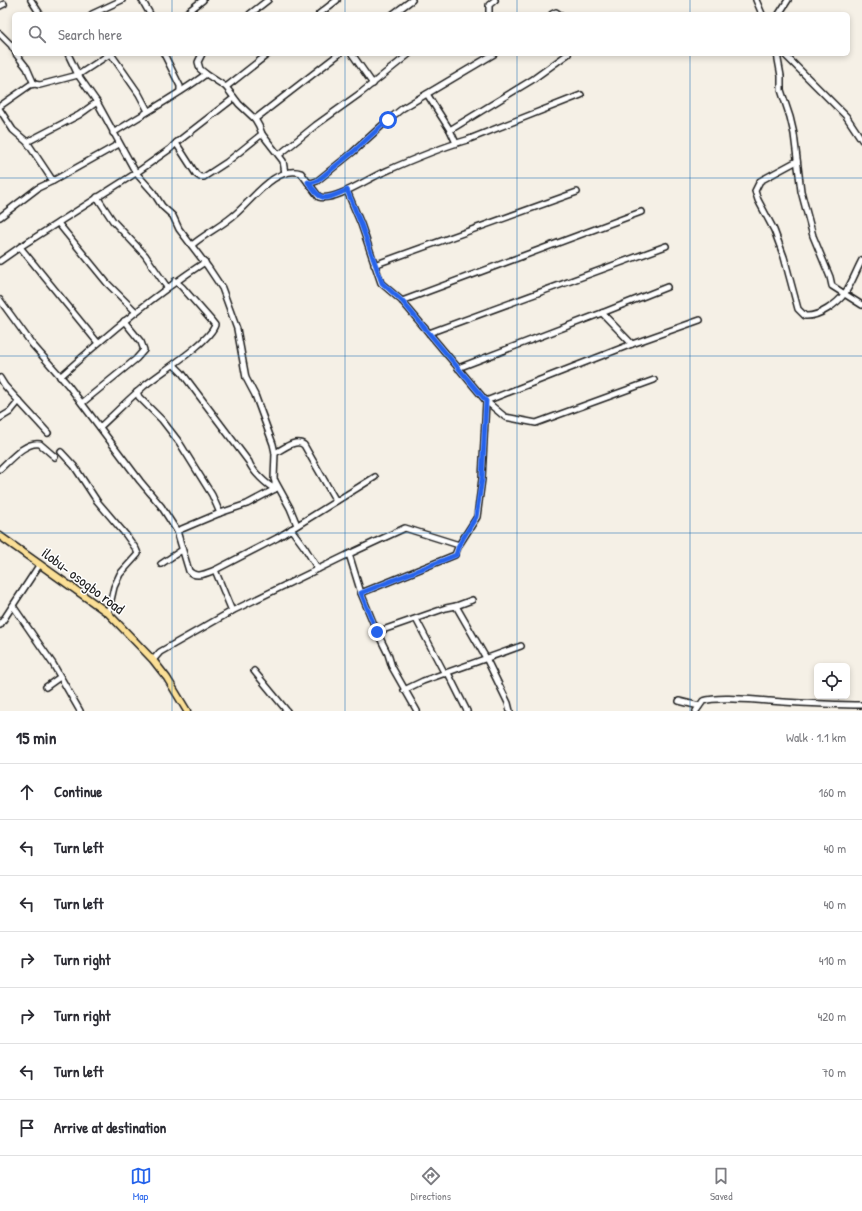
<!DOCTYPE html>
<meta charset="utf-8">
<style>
body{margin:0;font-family:"Patrick Hand",sans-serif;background:#f2f2f3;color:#2b2b33}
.controls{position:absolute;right:12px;bottom:12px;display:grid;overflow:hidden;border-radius:6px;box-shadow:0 2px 6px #0003}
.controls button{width:36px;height:36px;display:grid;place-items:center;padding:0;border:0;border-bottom:1px solid #e1e1e2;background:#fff;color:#2b2b33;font:20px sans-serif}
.stop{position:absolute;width:12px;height:12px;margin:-9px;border:3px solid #2563eb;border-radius:50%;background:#fff}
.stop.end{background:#2563eb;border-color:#fff;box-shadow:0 1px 4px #0008}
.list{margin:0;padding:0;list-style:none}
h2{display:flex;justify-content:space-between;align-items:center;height:52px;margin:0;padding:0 16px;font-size:17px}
h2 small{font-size:13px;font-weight:400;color:#7c7c81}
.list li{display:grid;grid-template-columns:26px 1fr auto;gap:12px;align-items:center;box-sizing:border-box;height:56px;padding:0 16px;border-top:1px solid #e1e1e2}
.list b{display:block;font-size:15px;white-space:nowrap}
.list em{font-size:13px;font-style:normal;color:#7c7c81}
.icon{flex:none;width:22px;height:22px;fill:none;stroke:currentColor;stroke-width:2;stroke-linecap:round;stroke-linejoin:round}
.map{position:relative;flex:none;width:862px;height:711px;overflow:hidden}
.search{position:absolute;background:#fff;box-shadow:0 2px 6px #0003;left:12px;right:12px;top:12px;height:44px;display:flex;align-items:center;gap:10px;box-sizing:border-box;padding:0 14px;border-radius:6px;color:#7c7c81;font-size:15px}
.sheet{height:444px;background:#fff}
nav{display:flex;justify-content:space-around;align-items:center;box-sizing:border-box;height:56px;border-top:1px solid #e1e1e2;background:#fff;font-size:11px;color:#7c7c81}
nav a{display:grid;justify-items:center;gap:2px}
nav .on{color:#2563eb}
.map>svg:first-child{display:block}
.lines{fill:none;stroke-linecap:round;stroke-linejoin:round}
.minor-casing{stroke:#1c1c1c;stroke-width:8}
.major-casing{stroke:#1c1c1c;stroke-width:9}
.minor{stroke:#fff;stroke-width:5}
.major{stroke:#fbdf96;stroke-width:6}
.route{stroke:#2563eb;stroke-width:5}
.grid{fill:none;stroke:#1f6fb2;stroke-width:1;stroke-opacity:0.55}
.labels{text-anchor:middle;stroke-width:3;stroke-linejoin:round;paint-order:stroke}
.street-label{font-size:15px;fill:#1c1c1c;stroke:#fff}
</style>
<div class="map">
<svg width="862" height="711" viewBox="0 0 862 711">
<rect width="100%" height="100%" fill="#f5f0e6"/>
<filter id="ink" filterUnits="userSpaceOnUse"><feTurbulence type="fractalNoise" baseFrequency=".025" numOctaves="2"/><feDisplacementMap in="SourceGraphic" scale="8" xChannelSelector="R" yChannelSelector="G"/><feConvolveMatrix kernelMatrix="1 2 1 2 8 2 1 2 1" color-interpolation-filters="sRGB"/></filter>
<g filter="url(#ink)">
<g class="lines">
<defs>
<g id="minor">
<path d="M31,0L40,14"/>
<path d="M142,0L150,14"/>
<path d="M756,0L762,14"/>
<path d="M0,6L4,4"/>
<path d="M92,14L122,0"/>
<path d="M185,14L203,0"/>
<path d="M250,14L268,0"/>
<path d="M319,14L337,0"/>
<path d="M393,14L412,0"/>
<path d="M489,14V5L495,0"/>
<path d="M552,14L556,12L559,14"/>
<path d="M779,14L788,0"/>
<path d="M0,34L11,45L14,50"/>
<path d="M16,54L27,68L34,84"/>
<path d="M68,54L78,75L97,102L136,173L153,192L162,206L173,216L179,229L208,267L222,288L237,329L246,378L255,395L273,444L275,453L274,479L290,508L297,525"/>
<path d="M111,54L139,94L148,111"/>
<path d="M164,54L180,86V91"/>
<path d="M202,54L198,62L200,69L206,74"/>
<path d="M352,54L373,84"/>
<path d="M777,54L781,76V90L790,117L794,134L801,191L813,236L830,277L832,286L862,305"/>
<path d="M784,54L846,116L862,140"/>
<path d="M226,87L268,54"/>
<path d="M427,94L450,130L456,143"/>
<path d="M0,106L30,85L34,84L40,85L78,75L110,54"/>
<path d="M0,110L13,130L27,142L53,181L38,188L0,217"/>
<path d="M255,119L339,54"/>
<path d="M450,130L532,80L568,54"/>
<path d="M113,133C144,113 177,96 206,74L226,87L239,104L255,119L259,126L262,134"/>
<path d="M27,142L79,115L97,102"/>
<path d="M176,143L234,98"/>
<path d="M279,155L316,125L362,92L409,54"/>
<path d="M797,161L760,181L755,191L758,200L774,230L784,257L798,309L805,316C819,317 837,304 845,293C852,283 856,271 862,260"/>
<path d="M53,181L119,144"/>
<path d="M308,182L311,183L317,181L353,152L388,120L403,108L494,54"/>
<path d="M347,191L361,224L381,283L402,301L486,401L505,417L536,423L654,380"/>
<path d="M97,197L113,221L145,255L167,287"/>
<path d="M58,223L107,283L136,312"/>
<path d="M192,245C205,234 220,227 233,216C250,203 276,164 301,173L319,197C336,201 367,179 384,172C411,160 439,148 467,140L581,95"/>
<path d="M20,247L98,343"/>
<path d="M0,261L20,247L136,173L170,149L176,143L196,174L200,177H204L227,162L262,134L283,161L285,173"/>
<path d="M374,265L577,192"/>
<path d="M0,300L32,344L68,385L140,481L161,506L177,531L189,571C196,579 207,573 215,570L232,611"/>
<path d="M402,301L641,212"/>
<path d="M602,313L632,344"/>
<path d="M429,333L666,246"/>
<path d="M174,365L182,373L249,462C252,471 267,485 275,489V481"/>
<path d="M458,368L607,311L667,287"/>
<path d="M60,377C106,335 153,296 205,262"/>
<path d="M0,378L5,386L48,433"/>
<path d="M137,392L139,397L162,420L179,442L212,495L220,513"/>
<path d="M486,401L632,344L700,320"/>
<path d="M82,403L136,359L144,350L141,342L124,321"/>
<path d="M0,418L10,412L19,401"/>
<path d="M100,427C114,414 128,400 143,387C158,374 209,343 215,325L211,320L182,287L175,281"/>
<path d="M61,452L74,466L97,501L126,535L136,549L138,554L120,574L114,587L108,613"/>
<path d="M275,453C283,449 296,438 304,445L336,501"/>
<path d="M0,469C10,460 26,441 40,444L55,457"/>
<path d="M291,529L305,548L318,569"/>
<path d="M177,531L220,513L247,504L277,488"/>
<path d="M349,554L405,528L459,545"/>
<path d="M161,564L182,550"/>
<path d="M215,570L277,538L375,477"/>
<path d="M361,593L455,555L459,545L477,517L482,479L486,401"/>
<path d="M13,606L53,664L80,711"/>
<path d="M456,606L472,600"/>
<path d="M416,619L445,674"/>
<path d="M0,625L40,564"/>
<path d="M377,632L446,608L456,606L486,658L508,703L510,711"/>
<path d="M153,660L160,652L232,611L349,554L361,593L377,632L388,654L392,667L417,711"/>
<path d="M254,671L287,711"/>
<path d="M448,673L467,711"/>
<path d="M46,687L60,677"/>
<path d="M404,690L423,681L521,646"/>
<path d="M679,701L699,706"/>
<path d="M696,711L703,701C718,696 753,700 770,701C801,703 831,705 862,705"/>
</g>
<path id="major" d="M0,536L108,613L153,660L167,678L187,711"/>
</defs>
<use href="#minor" class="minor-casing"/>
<use href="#major" class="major-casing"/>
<use href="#minor" class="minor"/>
<use href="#major" class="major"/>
</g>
</g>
<g class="lines" filter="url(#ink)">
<path class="route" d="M377,632L361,593L456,555L459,545L476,517L482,479L486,401L402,301L382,283L361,224L347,190C324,200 322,203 308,182L311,183L317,181L353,152L388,120"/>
</g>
<path class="grid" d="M172,0V14M345,0V14M517,0V14M690,0V14M172,54V711M345,54V711M517,54V711M690,54V711M0,178H862M0,356H862M0,533H862"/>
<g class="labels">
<g class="street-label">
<text transform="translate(83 581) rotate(37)" y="5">ilobu- osogbo road</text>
</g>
</g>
</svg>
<div class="controls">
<button><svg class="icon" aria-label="locate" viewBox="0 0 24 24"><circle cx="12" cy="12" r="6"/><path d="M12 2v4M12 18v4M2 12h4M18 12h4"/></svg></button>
</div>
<div class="stop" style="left:388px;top:120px"></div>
<div class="stop end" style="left:377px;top:632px"></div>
<div class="search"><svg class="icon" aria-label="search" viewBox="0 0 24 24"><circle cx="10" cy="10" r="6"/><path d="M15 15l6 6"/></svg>Search here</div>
</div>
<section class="sheet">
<h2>15 min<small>Walk · 1.1 km</small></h2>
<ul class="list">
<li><svg class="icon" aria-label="ahead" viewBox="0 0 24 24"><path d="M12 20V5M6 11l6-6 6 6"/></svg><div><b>Continue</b></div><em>160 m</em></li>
<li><svg class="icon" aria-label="left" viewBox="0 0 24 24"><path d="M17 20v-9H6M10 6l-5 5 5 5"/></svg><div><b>Turn left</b></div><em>40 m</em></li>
<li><svg class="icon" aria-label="left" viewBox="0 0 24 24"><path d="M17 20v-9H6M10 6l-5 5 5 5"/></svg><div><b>Turn left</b></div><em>40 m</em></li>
<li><svg class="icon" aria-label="right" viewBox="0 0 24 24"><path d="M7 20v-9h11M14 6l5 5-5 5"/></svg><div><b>Turn right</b></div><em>410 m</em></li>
<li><svg class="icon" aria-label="right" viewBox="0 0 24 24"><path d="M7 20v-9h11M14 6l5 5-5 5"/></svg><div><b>Turn right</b></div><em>420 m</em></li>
<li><svg class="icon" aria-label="left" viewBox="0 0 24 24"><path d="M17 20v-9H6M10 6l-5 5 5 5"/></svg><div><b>Turn left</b></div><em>70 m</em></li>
<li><svg class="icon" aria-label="arrive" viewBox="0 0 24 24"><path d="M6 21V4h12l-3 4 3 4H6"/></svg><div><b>Arrive at destination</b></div></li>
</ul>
</section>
<nav>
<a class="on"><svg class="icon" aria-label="map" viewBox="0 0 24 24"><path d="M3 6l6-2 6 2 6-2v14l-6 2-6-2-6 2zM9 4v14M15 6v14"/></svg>Map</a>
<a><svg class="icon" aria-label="directions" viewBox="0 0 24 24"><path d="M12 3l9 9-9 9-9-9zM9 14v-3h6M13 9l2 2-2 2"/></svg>Directions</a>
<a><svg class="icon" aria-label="saved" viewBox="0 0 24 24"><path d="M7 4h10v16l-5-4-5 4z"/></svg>Saved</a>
</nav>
